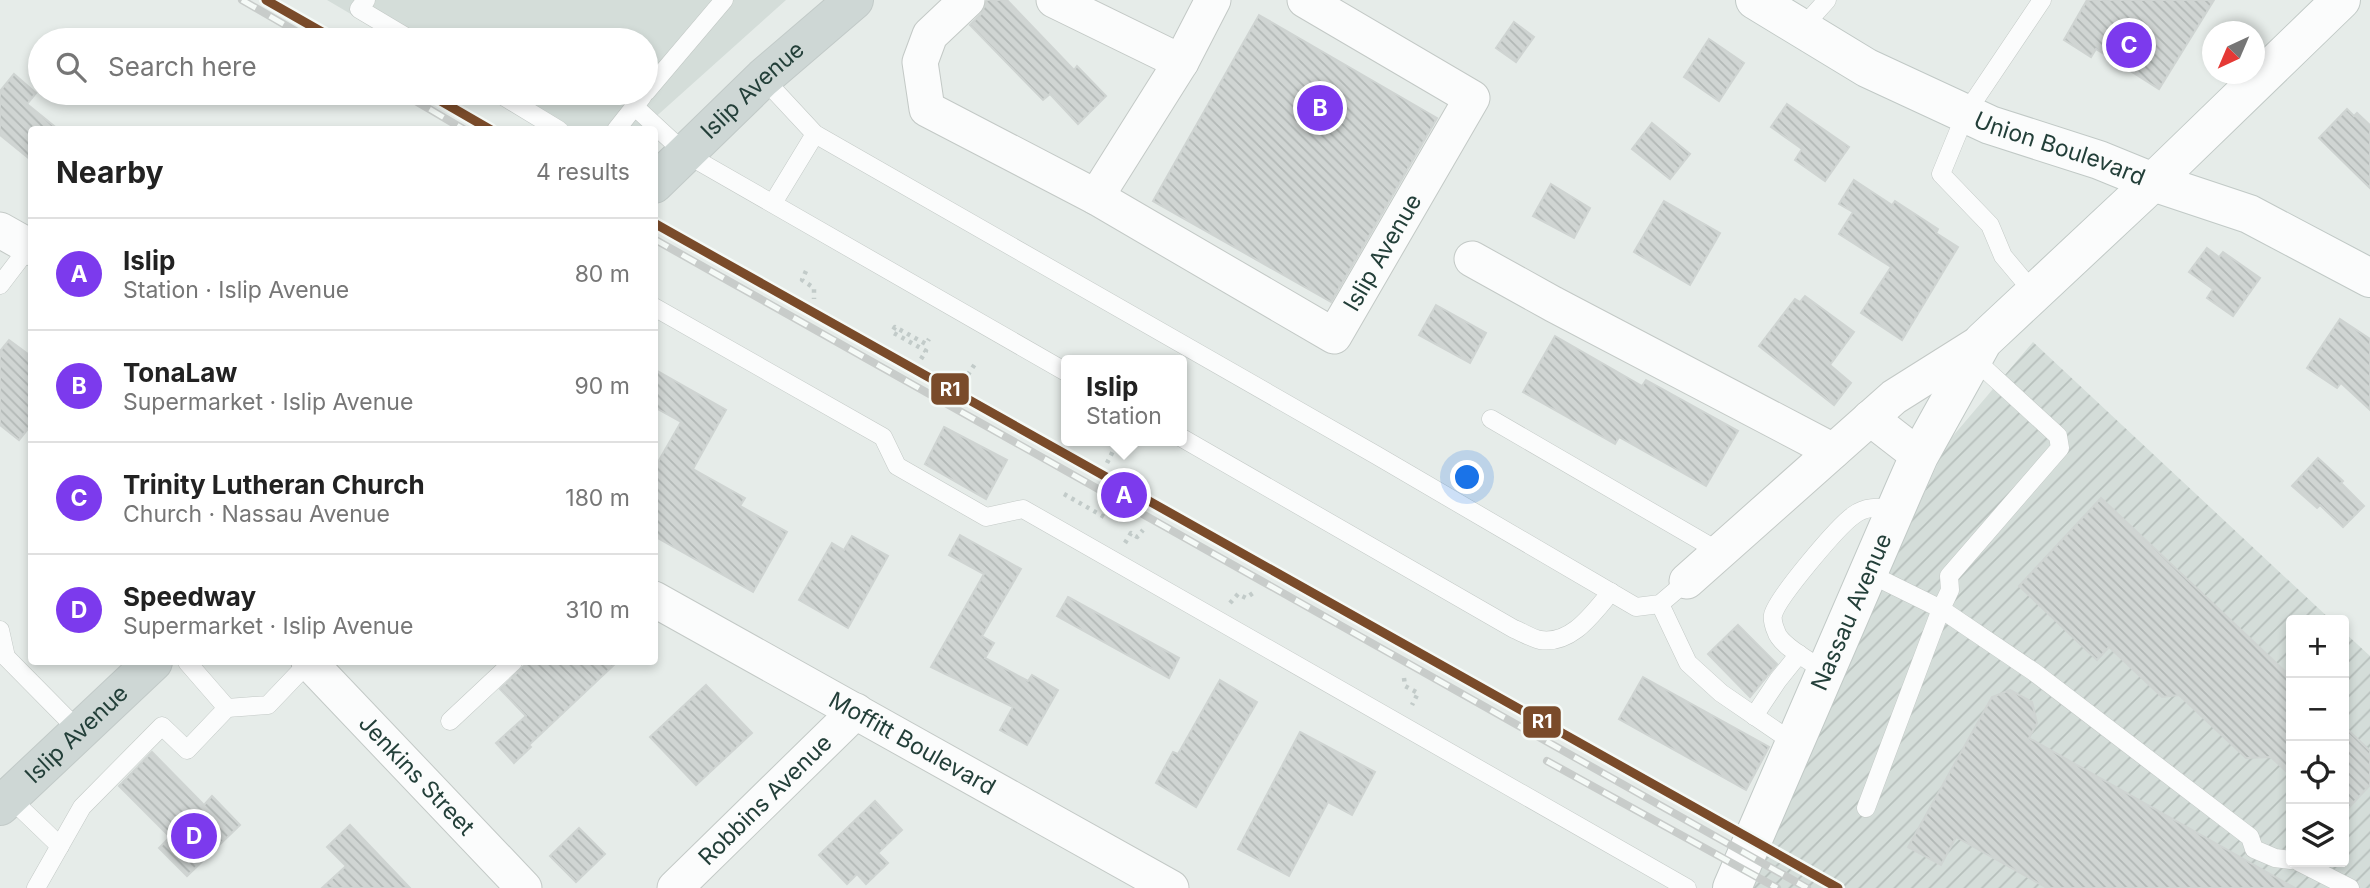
<!DOCTYPE html>
<meta charset="utf-8">
<style>
body{margin:0;font-family:Inter,sans-serif;background:#f6f6f6;color:#222}
.controls{position:absolute;right:21px;bottom:21px;display:grid;overflow:hidden;border-radius:7px;box-shadow:0 4px 10px #0003}
.controls button{width:63px;height:63px;display:grid;place-items:center;padding:0;border:0;border-bottom:2px solid #e0e0e0;background:#fff;color:#222;font:35px sans-serif}
.compass{position:absolute;left:2202px;top:21px;width:63px;height:63px;border-radius:50%;background:#fff;box-shadow:0 4px 10px #0003;rotate:224deg}
.you{position:absolute;left:1468px;top:478px;width:24px;height:24px;margin:-18px;border:5px solid #fff;border-radius:50%;background:#1a73e8;box-shadow:0 0 0 10px #1a73e833}
.badge{display:grid;place-items:center;width:46px;height:46px;border-radius:50%;background:#7c3aed;color:#fff;font-size:23px;font-weight:700}
.pin{position:absolute;translate:-50% -50%;border:4px solid #fff;box-shadow:0 2px 7px #0006}
.popup{position:absolute;left:1061px;top:355px;width:126px;height:91px;box-sizing:border-box;display:grid;place-content:center;border-radius:7px;background:#fff;filter:drop-shadow(0 2px 5px #0005);font-size:23px;white-space:nowrap;color:#767676}
.popup b{font-size:26px;color:#222}
.popup::after{content:'';position:absolute;left:50%;top:100%;margin-left:-14px;border:14px solid transparent;border-top-color:#fff}
.list{margin:0;padding:0;list-style:none}
h2{display:flex;justify-content:space-between;align-items:center;height:91px;margin:0;padding:0 28px;font-size:30px}
h2 small{font-size:23px;font-weight:400;color:#767676}
.list li{display:grid;grid-template-columns:46px 1fr auto;gap:21px;align-items:center;box-sizing:border-box;height:112px;padding:0 28px;border-top:2px solid #e0e0e0}
.list b{display:block;font-size:26px;white-space:nowrap}
.list p{margin:0;font-size:23px;white-space:nowrap;color:#767676}
.list em{font-size:23px;font-style:normal;color:#767676}
.icon{flex:none;width:38px;height:38px;fill:none;stroke:currentColor;stroke-width:2;stroke-linecap:round;stroke-linejoin:round}
.map{position:relative;flex:none;width:2370px;height:888px;overflow:hidden}
.search{position:absolute;background:#fff;box-shadow:0 4px 10px #0003;left:28px;top:28px;width:630px;height:77px;display:flex;align-items:center;gap:18px;box-sizing:border-box;padding:0 24px;border-radius:38px;color:#767676;font-size:26px}
.panel{position:absolute;background:#fff;box-shadow:0 4px 10px #0003;left:28px;top:126px;width:630px;height:539px;border-radius:7px}
.map>svg:first-child{display:block}
.built{fill:#d4ddd9}
.industrial{fill:url(#industrial-furrows)}
.building{fill:url(#building-back-hatch);stroke:#cfd4d2;stroke-width:2}
.lines{fill:none;stroke-linecap:round;stroke-linejoin:round}
.lane-casing{stroke:#c3c9c6;stroke-width:19}
.street-casing{stroke:#c3c9c6;stroke-width:37}
.secondary-casing{stroke:#c1c9c6;stroke-width:40}
.primary-casing{stroke:#c2cac8;stroke-width:40}
.path{stroke:#c2cbc9;stroke-width:4.5;stroke-dasharray:3.5 5;stroke-linecap:butt}
.lane{stroke:#fbfcfc;stroke-width:18}
.street{stroke:#fbfcfc;stroke-width:35}
.secondary{stroke:#fbfcfc;stroke-width:38}
.primary{stroke:#ced7d5;stroke-width:38}
.rail-casing{stroke:#c8ccca;stroke-width:8}
.rail{stroke:#f5faf7;stroke-width:5;stroke-dasharray:16;stroke-linecap:butt}
.rail-1-casing{stroke:#f5faf7;stroke-width:14}
.rail-1{stroke:#7a4b2a;stroke-width:9}
.labels{text-anchor:middle;stroke-width:5;stroke-linejoin:round;paint-order:stroke}
.street-label{font-size:23px;fill:#233f39;stroke:#f5faf7}
.line-badge{stroke:#f5faf7;stroke-width:2.5}
.badge-label{font-size:19px;text-anchor:middle;font-weight:bold;fill:#fff}
</style>
<div class="map">
<svg width="2370" height="888" viewBox="0 0 2370 888">
<defs>
<pattern id="industrial-furrows" width="10" height="10" patternUnits="userSpaceOnUse" patternTransform="scale(1.75)"><rect width="10" height="10" fill="#d4ddd9"/><path d="M-1 1l2-2M0 10L10 0M9 11l2-2" fill="none" stroke="#b6bfbb"/></pattern>
<pattern id="building-back-hatch" width="6" height="6" patternUnits="userSpaceOnUse" patternTransform="scale(1.75)"><rect width="6" height="6" fill="#d0d5d3"/><path d="M-1 5l2 2M0 0l6 6M5-1l2 2" fill="none" stroke="#b2b8b6"/></pattern>
</defs>
<rect width="100%" height="100%" fill="#e6ece9"/>
<path class="built" d="M327,0H786L641,130L545,129L483,93H646V40H395Z"/>
<path class="industrial" d="M2033,342L2331,620H2291V862H2344V632L2370,656V888H1745L1947,443Z"/>
<g class="building">
<path d="M987,0H1007L1074,70L1077,66L1106,96L1078,124L1050,94L1043,100L970,25L981,14Z"/>
<path d="M2087,0H2214L2159,89L2096,49L2091,57L2064,40Z"/>
<path d="M1259,15L1437,118L1331,302L1153,201Z"/>
<path d="M1514,22L1534,37L1516,62L1496,48Z"/>
<path d="M1709,39L1744,63L1719,101L1684,77Z"/>
<path d="M14,74L36,93L27,104L59,130H32V161L0,135V91Z"/>
<path d="M1787,104L1849,147L1825,181L1795,160L1802,149L1771,127Z"/>
<path d="M2347,109L2354,116L2357,113L2370,125V188L2319,138Z"/>
<path d="M1652,123L1690,154L1670,179L1632,149Z"/>
<path d="M1854,180L1892,205L1895,201L1938,229L1936,233L1958,247L1902,340L1861,313L1891,267L1839,234L1853,212L1839,204Z"/>
<path d="M1551,184L1590,208L1574,238L1533,216Z"/>
<path d="M1664,201L1720,233L1690,285L1634,252Z"/>
<path d="M2207,248L2219,257L2223,252L2260,278L2233,316L2207,298L2213,289L2189,272Z"/>
<path d="M1805,296L1854,332L1830,365L1851,383L1834,405L1759,346L1795,299L1800,302Z"/>
<path d="M1436,305L1486,333L1470,363L1419,335Z"/>
<path d="M2340,319L2370,339V410L2341,383L2337,388L2307,368Z"/>
<path d="M1555,336L1642,386L1646,380L1738,431L1706,486L1619,437L1615,444L1523,392Z"/>
<path d="M9,340L32,357V424L19,440L0,425V351Z"/>
<path d="M654,369L726,410L693,469L745,498L740,506L787,532L753,592L654,536V469L681,422L654,407Z"/>
<path d="M944,427L1007,460L986,499L925,464Z"/>
<path d="M2318,458L2343,481L2341,483L2364,506L2343,527L2320,505L2317,508L2292,486Z"/>
<path d="M2101,498L2291,677V776L2271,757L2246,758L2179,695L2162,697L2109,647L2097,660L2019,586Z"/>
<path d="M960,535L1021,569L982,636L994,643L985,658L1028,681L1032,675L1058,690L1027,745L1000,730L1013,707L931,667L984,574L949,555Z"/>
<path d="M852,536L888,556L848,628L799,600L832,543L844,550Z"/>
<path d="M1068,597L1179,658L1169,678L1057,616Z"/>
<path d="M1738,625L1777,664L1750,697L1708,654Z"/>
<path d="M528,662H617L529,745L531,747L514,763L496,743L526,716L500,689Z"/>
<path d="M1643,677L1769,747L1746,790L1619,719Z"/>
<path d="M1220,680L1257,702L1196,807L1156,783L1173,752L1178,754Z"/>
<path d="M706,685L752,733L696,785L650,737Z"/>
<path d="M2010,690L2032,702L2037,723L2029,738L2295,888H2047L1956,837L1941,865L1908,847L1992,697Z"/>
<path d="M2344,726L2370,751V785L2344,813Z"/>
<path d="M1300,732L1375,772L1352,815L1328,802L1289,876L1238,849Z"/>
<path d="M152,752L204,805L212,796L240,825L187,876L159,848L170,837L119,786Z"/>
<path d="M875,801L902,830L878,853L888,863L866,884L857,874L847,884L819,855Z"/>
<path d="M350,825L410,888H322L346,866L327,847Z"/>
<path d="M579,828L605,854L576,882L550,856Z"/>
</g>
<g class="lines">
<defs>
<g id="lane">
<path d="M366,0L359,9L411,40"/>
<path d="M1802,28L1827,0"/>
<path d="M763,78L815,134L1376,455L1636,607L1660,604L1687,581"/>
<path d="M646,92L724,0"/>
<path d="M498,93L559,130"/>
<path d="M634,106L686,154L1066,372"/>
<path d="M616,130L642,97"/>
<path d="M773,203L815,134"/>
<path d="M0,285L29,247"/>
<path d="M2034,293L2003,256L1990,225L1941,174L1966,113L2042,0"/>
<path d="M654,307L883,437L897,466L986,517L1023,509L1687,888"/>
<path d="M1973,358L2058,436L2060,448L1949,576L1950,590L1941,609L2034,672L2250,837L2254,849L2275,858L2291,860"/>
<path d="M1491,419L1720,552"/>
<path d="M1182,438L1514,629C1522,632 1531,638 1540,640C1572,645 1593,613 1611,592"/>
<path d="M1660,604L1688,663L1721,693L1794,743"/>
<path d="M0,630L6,657L79,731"/>
<path d="M187,662L227,708L268,705L309,662"/>
<path d="M1825,671C1812,662 1780,646 1776,631C1774,627 1772,619 1773,615C1777,598 1838,526 1854,515C1867,505 1881,508 1895,509"/>
<path d="M1754,716L1778,680L1799,654"/>
<path d="M450,721L513,662"/>
<path d="M9,797L60,846"/>
<path d="M1866,808L1941,609L1868,573"/>
<path d="M2299,862L2350,888"/>
<path d="M36,888L82,807L162,726L187,750L227,708"/>
</g>
<g id="street">
<path id="s1" d="M967,0L930,35L920,62L927,109L1096,197L1334,336L1472,98L1305,0"/>
<path d="M1054,0L1181,62"/>
<path d="M1096,197L1181,62L1213,0"/>
<path d="M0,230L32,248"/>
<path d="M1472,259L1553,304L1833,451"/>
<path d="M1870,418L1919,456"/>
<path d="M1687,581L1894,397L1983,341"/>
<path id="s2" d="M654,599L1171,888"/>
<path id="s3" d="M309,662L524,888"/>
<path id="s4" d="M675,888L856,711"/>
</g>
<g id="secondary">
<path id="s5" d="M1755,0L1867,68L1990,125L2099,160L2153,182L2249,214L2370,278"/>
<path id="s6" d="M1732,888L1904,490L1919,456L1983,341L2153,182L2341,0"/>
</g>
<g id="primary">
<path id="s7" d="M654,184L763,78L854,0"/>
<path id="s8" d="M0,806L153,662"/>
</g>
</defs>
<use href="#lane" class="lane-casing"/>
<use href="#street" class="street-casing"/>
<use href="#secondary" class="secondary-casing"/>
<use href="#primary" class="primary-casing"/>
<g class="path">
<path d="M806,271L802,280L814,288V299"/>
<path d="M921,359L926,351L892,332L895,327L926,344L929,339"/>
<path d="M963,382L975,364"/>
<path d="M1107,463L1113,451"/>
<path d="M1064,494L1106,518L1111,512"/>
<path d="M1125,543L1131,533L1137,537L1143,530"/>
<path d="M1230,603L1238,594L1246,598L1253,593"/>
<path d="M1404,678L1405,686L1418,693L1412,705"/>
</g>
<use href="#lane" class="lane"/>
<use href="#street" class="street"/>
<use href="#secondary" class="secondary"/>
<use href="#primary" class="primary"/>
<defs>
<g id="rail">
<path d="M242,0L311,40"/>
<path d="M402,93L465,130"/>
<path d="M654,239L1807,888"/>
<path d="M1547,761L1777,888"/>
</g>
</defs>
<use href="#rail" class="rail-casing"/>
<use href="#rail" class="rail"/>
<defs>
<g id="rail-1">
<path d="M266,0L336,40"/>
<path d="M427,93L491,130"/>
<path d="M654,223L1838,888"/>
</g>
</defs>
<use href="#rail-1" class="rail-1-casing"/>
<use href="#rail-1" class="rail-1"/>
</g>
<g class="labels">
<g class="street-label">
<text dy="8" stroke="none"><textPath href="#s7" startOffset="136">Islip Avenue</textPath></text>
<text dy="8" stroke="none"><textPath href="#s5" startOffset="340">Union Boulevard</textPath></text>
<text dy="8" stroke="none"><textPath href="#s1" startOffset="690">Islip Avenue</textPath></text>
<text dy="8" stroke="none"><textPath href="#s6" startOffset="301">Nassau Avenue</textPath></text>
<text dy="8" stroke="none"><textPath href="#s8" startOffset="105">Islip Avenue</textPath></text>
<text dy="8" stroke="none"><textPath href="#s2" startOffset="296">Moffitt Boulevard</textPath></text>
<text dy="8" stroke="none"><textPath href="#s3" startOffset="156">Jenkins Street</textPath></text>
<text dy="8" stroke="none"><textPath href="#s4" startOffset="126">Robbins Avenue</textPath></text>
</g>
</g>
<g class="line-badge">
<rect x="930" y="372" width="40" height="34" rx="7" fill="#7a4b2a"/>
<rect x="1522" y="705" width="40" height="34" rx="7" fill="#7a4b2a"/>
</g>
<g class="badge-label">
<text x="950" y="396">R1</text>
<text x="1542" y="728">R1</text>
</g>
</svg>
<div class="controls">
<button>+</button>
<button>−</button>
<button><svg class="icon" aria-label="locate" viewBox="0 0 24 24"><circle cx="12" cy="12" r="6"/><path d="M12 2v4M12 18v4M2 12h4M18 12h4"/></svg></button>
<button><svg class="icon" aria-label="layers" viewBox="0 0 24 24"><path d="M12 4l9 5-9 5-9-5zM3 14l9 5 9-5"/></svg></button>
</div>
<svg class="compass" viewBox="-18 -18 36 36"><path d="M0-13l5 13h-10z" fill="#e53935"/><path d="M0 13l5-13h-10z" fill="#767676"/></svg>
<div class="you"></div>
<div class="pin badge" style="left:1124px;top:495px">A</div>
<div class="popup"><b>Islip</b>Station</div>
<div class="pin badge" style="left:1320px;top:108px">B</div>
<div class="pin badge" style="left:2129px;top:45px">C</div>
<div class="pin badge" style="left:194px;top:836px">D</div>
<div class="search"><svg class="icon" aria-label="search" viewBox="0 0 24 24"><circle cx="10" cy="10" r="6"/><path d="M15 15l6 6"/></svg>Search here</div>
<section class="panel">
<h2>Nearby<small>4 results</small></h2>
<ul class="list">
<li><span class="badge">A</span><div><b>Islip</b><p>Station · Islip Avenue</p></div><em>80 m</em></li>
<li><span class="badge">B</span><div><b>TonaLaw</b><p>Supermarket · Islip Avenue</p></div><em>90 m</em></li>
<li><span class="badge">C</span><div><b>Trinity Lutheran Church</b><p>Church · Nassau Avenue</p></div><em>180 m</em></li>
<li><span class="badge">D</span><div><b>Speedway</b><p>Supermarket · Islip Avenue</p></div><em>310 m</em></li>
</ul>
</section>
</div>
